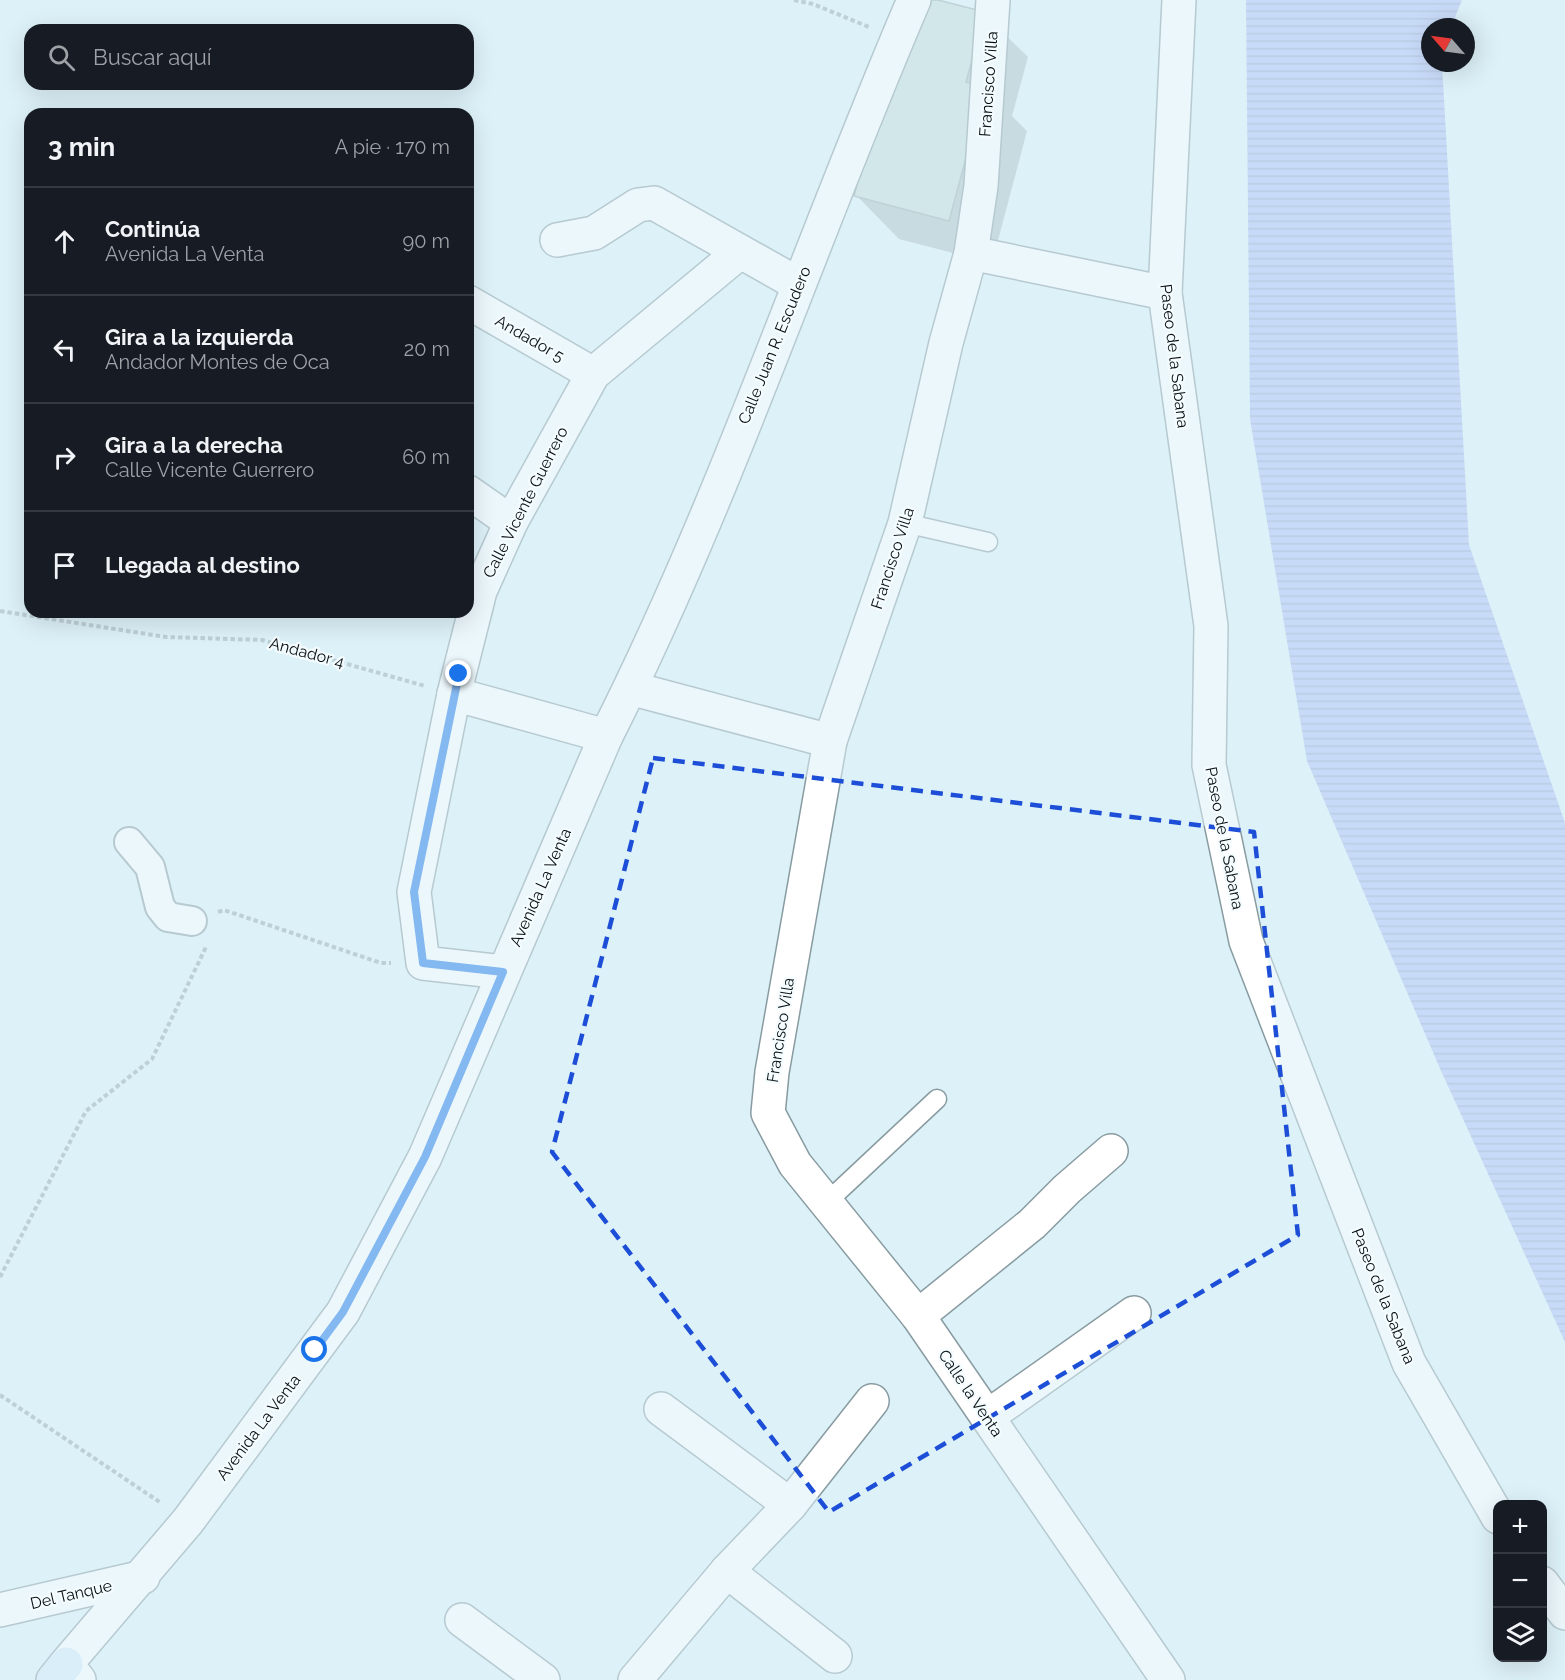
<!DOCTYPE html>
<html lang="es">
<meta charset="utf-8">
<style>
body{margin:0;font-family:Raleway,sans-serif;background:#20242c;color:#f1f3f6}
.controls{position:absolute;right:18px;bottom:18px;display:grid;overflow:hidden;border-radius:12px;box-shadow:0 6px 24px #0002}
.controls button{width:54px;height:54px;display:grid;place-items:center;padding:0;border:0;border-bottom:2px solid #363941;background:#171b24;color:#f1f3f6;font:30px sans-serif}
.compass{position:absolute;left:1421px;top:18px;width:54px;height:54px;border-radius:50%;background:#171b24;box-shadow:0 6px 24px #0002;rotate:298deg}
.stop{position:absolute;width:18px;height:18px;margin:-14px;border:4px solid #1a73e8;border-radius:50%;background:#fff}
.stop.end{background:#1a73e8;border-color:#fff;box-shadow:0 2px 6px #0008}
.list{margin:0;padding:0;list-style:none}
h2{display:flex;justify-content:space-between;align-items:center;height:78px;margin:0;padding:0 24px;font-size:26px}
h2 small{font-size:20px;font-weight:400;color:#9ea1a6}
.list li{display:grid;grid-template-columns:39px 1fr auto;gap:18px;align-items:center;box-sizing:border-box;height:108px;padding:0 24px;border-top:2px solid #363941}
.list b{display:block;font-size:22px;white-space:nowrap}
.list p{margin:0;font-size:20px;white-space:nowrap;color:#9ea1a6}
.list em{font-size:20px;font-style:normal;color:#9ea1a6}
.icon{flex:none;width:33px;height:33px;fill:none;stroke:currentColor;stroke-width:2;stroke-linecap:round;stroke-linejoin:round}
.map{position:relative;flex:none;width:1565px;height:1680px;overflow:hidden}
.search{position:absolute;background:#171b24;box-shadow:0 6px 24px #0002;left:24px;top:24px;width:450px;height:66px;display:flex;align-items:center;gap:15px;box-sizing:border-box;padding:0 21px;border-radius:18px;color:#9ea1a6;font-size:22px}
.panel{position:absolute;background:#171b24;box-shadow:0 6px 24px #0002;left:24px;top:108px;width:450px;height:510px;border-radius:18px}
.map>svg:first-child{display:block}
.water{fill:url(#water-rules)}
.shadow{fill:#0003}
.building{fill:#c6dbda;stroke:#9aafae;stroke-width:1.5}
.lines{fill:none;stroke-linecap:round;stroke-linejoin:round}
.service-casing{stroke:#889ba1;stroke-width:21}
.pedestrian-casing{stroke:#889ba1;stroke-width:32}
.minor-casing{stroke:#889ba1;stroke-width:36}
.secondary-casing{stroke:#889ba1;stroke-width:36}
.path{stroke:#98a8ad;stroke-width:4;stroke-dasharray:4.5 3;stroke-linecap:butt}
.service{stroke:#fff;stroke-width:18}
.pedestrian{stroke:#fff;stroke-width:28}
.minor{stroke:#fff;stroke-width:33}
.secondary{stroke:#d7ecfd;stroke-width:33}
.route{stroke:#1a73e8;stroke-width:8}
.marked{fill:none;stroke:#1d4ed8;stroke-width:4.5;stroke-dasharray:12 8;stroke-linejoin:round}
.labels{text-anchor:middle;stroke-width:4.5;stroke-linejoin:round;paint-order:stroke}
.street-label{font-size:16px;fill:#080e10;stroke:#f4fcff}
</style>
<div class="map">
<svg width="1565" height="1680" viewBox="0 0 1565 1680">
<defs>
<pattern id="water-rules" width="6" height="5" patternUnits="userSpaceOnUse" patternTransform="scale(1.5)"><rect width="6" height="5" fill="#adbff5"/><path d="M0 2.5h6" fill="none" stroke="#93a3d1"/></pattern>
</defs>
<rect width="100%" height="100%" fill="#ddf1f8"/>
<path class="water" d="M1246,0H1462L1451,27H1430V63H1442L1469,545L1565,823V1342L1442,1073L1307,761L1250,419Z"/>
<path class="shadow" d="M932,0L984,14L1028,57L1012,116L1027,131L992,263L899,239L856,195Z"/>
<path class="building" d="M918,0H938L985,12L966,82L985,87L949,221L854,196L881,95L892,98Z"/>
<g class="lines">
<defs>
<g id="service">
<path d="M905,523L988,542"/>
<path d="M827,1202L937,1099"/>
</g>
<path id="pedestrian" d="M129,842L150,867L160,907L168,917L192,921"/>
<g id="minor">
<path d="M993,0L981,186L971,253L946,343L905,523L830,741L772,1072L768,1113L795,1164L918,1316L1168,1680"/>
<path d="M1179,0L1165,293L1211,626L1209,765L1246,941L1409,1363L1498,1517"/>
<path d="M557,240L594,233L638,205L654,203L798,284"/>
<path d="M971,253L1165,293"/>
<path d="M468,302L593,374"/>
<path d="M468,492L511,522"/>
<path d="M630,688L830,741"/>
<path d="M454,694L606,736"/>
<path d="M503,972L423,963L414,892L454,694L480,591L511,522L593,374L740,252"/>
<path d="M918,1316L1032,1224L1067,1189L1111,1151"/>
<path d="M661,1409L790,1505"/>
<path d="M987,1417L1134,1313"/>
<path d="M727,1571L835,1656"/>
<path d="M1542,1583L1565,1613"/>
<path d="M0,1610L143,1577"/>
<path d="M462,1620L543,1680"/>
<path d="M79,1680L66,1664L188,1521L343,1312L425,1157L606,736C726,499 809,244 914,0"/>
<path d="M635,1680L727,1571L790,1505L872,1401"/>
</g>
<path id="secondary" d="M53,1680L66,1664"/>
</defs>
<use href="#service" class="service-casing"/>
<use href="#pedestrian" class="pedestrian-casing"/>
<use href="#minor" class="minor-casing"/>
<use href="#secondary" class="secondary-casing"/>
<g class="path">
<path d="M794,0L813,4L869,27"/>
<path d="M0,611L166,637L262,640L425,686"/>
<path d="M218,912L224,910L381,963H391"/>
<path d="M0,1277L86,1111L152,1059L206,947"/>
<path d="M0,1395L161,1503"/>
</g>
<use href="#service" class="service"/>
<use href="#pedestrian" class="pedestrian"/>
<use href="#minor" class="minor"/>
<use href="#secondary" class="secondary"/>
</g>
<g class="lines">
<path class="route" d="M315,1350L343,1312L425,1157L503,972L423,963L414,892L459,674"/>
</g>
<path d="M0 0H1565V1680H0ZM653,758L1254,832L1298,1235L829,1512L552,1152Z" fill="#ddf1f8" fill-opacity=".55" fill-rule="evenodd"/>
<path class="marked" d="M653,758L1254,832L1298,1235L829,1512L552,1152Z"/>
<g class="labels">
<g class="street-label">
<text transform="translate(988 84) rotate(-86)" y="6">Francisco Villa</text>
<text transform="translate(530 338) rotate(30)" y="6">Andador 5</text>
<text transform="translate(774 345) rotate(-68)" y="6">Calle Juan R. Escudero</text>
<text transform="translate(1175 356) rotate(83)" y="6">Paseo de la Sabana</text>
<text transform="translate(525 502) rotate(-63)" y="6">Calle Vicente Guerrero</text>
<text transform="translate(892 558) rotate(-72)" y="6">Francisco Villa</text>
<text transform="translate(307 652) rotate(15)" y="6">Andador 4</text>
<text transform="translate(1225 838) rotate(79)" y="6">Paseo de la Sabana</text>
<text transform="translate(540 887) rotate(-66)" y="6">Avenida La Venta</text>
<text transform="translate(780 1030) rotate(-81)" y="6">Francisco Villa</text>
<text transform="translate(1384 1296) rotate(68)" y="6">Paseo de la Sabana</text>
<text transform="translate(971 1393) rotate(56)" y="6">Calle la Venta</text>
<text transform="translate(258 1427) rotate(-53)" y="6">Avenida La Venta</text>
<text transform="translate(71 1594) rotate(-13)" y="6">Del Tanque</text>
</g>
</g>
</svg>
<div class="controls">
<button>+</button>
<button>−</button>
<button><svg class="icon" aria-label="layers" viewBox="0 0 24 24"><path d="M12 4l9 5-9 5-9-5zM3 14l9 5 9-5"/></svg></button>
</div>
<svg class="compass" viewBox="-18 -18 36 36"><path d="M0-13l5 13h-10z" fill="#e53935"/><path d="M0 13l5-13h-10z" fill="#9ea1a6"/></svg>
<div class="stop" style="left:315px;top:1350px"></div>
<div class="stop end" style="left:459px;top:674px"></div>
<div class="search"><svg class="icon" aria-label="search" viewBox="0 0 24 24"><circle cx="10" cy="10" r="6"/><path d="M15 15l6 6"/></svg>Buscar aquí</div>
<section class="panel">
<h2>3 min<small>A pie · 170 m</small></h2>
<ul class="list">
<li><svg class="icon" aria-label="ahead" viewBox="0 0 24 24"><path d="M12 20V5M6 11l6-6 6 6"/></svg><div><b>Continúa</b><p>Avenida La Venta</p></div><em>90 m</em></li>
<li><svg class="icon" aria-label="left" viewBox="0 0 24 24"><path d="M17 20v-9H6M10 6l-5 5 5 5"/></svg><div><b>Gira a la izquierda</b><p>Andador Montes de Oca</p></div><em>20 m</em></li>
<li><svg class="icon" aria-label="right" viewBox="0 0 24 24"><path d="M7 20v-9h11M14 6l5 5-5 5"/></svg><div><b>Gira a la derecha</b><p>Calle Vicente Guerrero</p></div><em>60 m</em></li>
<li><svg class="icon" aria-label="arrive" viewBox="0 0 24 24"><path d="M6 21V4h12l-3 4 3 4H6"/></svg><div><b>Llegada al destino</b></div></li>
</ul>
</section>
</div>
